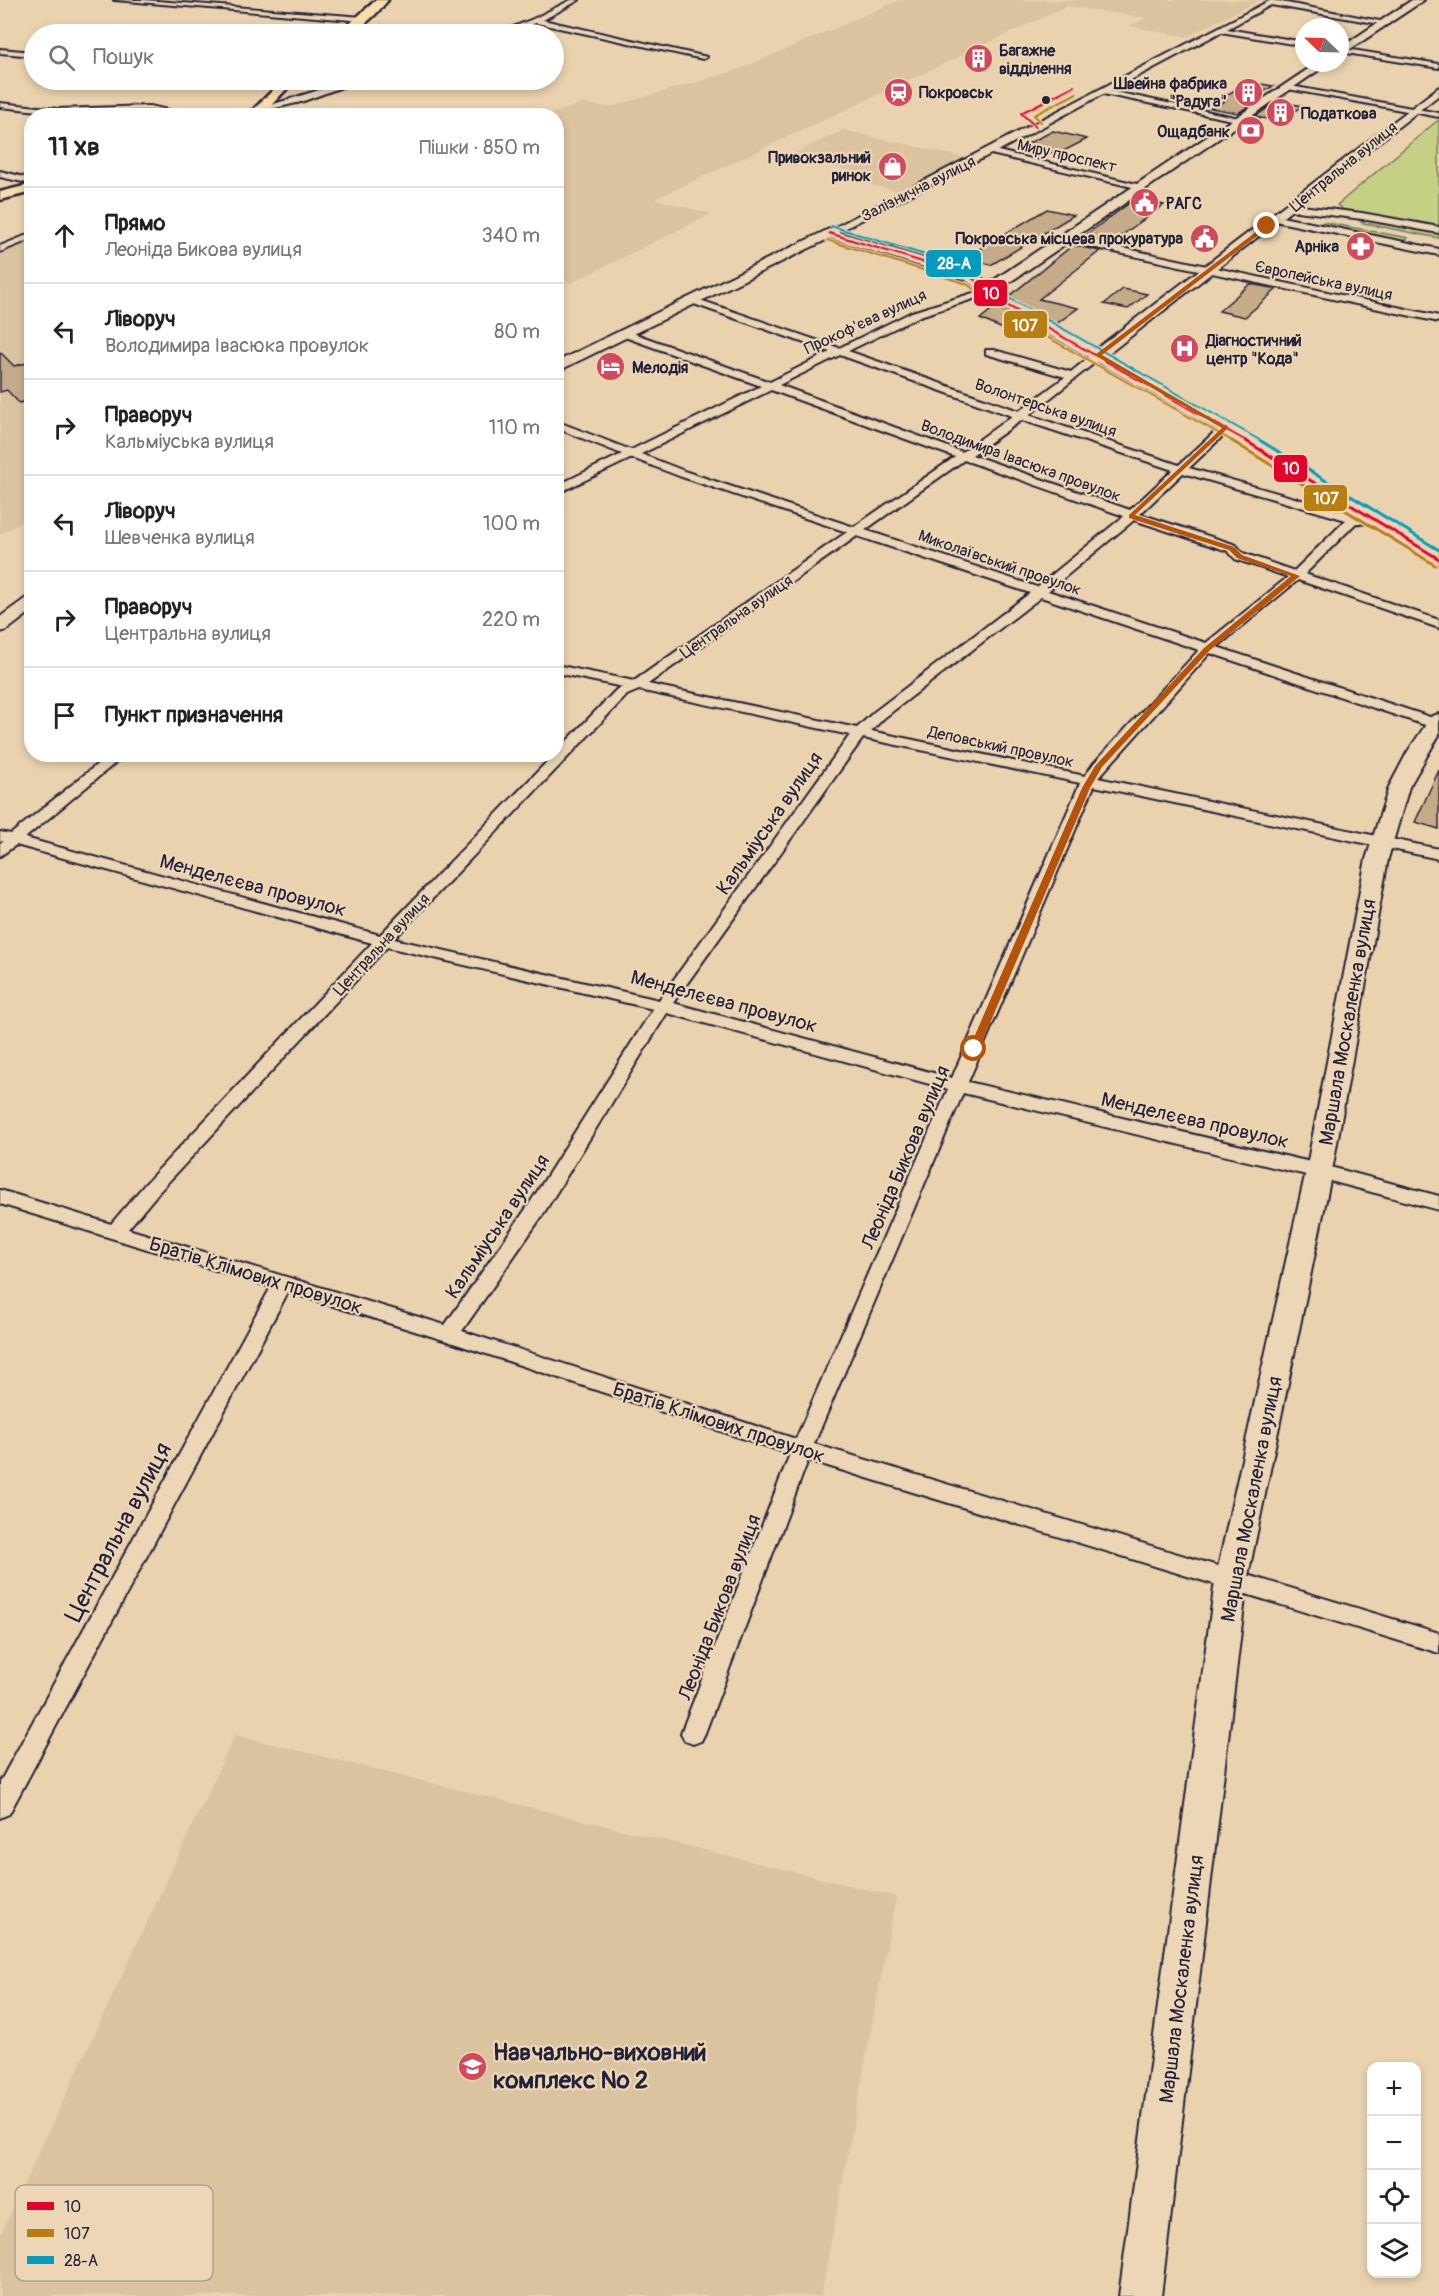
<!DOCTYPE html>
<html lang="uk">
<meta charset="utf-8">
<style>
body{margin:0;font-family:Pangolin,sans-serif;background:#f2f2f2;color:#222}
.controls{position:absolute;right:18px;bottom:18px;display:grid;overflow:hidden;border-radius:12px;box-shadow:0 3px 9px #0003}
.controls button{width:54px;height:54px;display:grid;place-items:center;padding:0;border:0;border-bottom:2px solid #e0e0e0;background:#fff;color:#222;font:30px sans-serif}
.compass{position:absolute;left:1295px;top:18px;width:54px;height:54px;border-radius:50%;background:#fff;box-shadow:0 3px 9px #0003;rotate:293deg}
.stop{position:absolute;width:18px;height:18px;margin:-14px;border:4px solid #b45309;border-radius:50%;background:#fff}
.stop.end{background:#b45309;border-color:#fff;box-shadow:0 2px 6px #0008}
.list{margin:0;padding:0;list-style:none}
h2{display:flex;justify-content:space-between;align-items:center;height:78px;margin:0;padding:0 24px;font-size:26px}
h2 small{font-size:20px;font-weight:400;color:#767676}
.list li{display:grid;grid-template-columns:39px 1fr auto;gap:18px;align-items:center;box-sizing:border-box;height:96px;padding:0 24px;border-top:2px solid #e0e0e0}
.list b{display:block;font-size:22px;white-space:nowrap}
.list p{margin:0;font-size:20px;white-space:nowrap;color:#767676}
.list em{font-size:20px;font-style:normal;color:#767676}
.icon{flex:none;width:33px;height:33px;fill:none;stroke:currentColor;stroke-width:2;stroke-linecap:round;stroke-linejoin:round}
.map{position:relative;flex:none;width:1439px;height:2296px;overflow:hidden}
.search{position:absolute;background:#fff;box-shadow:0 3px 9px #0003;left:24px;top:24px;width:540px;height:66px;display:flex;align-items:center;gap:15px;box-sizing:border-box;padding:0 21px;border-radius:33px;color:#767676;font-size:22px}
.panel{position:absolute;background:#fff;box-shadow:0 3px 9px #0003;left:24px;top:108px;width:540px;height:654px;border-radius:24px}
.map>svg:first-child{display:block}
.built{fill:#dbc3a0}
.green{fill:#c5d084;stroke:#747960;stroke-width:1.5}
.building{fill:#c5ab87;stroke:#22223b;stroke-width:1.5}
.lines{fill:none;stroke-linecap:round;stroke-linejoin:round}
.street-casing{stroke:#22223b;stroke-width:4}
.secondary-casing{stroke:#22223b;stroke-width:4}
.primary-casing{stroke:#22223b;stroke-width:5}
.street{fill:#ecd6b5;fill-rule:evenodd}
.secondary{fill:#ecd6b5;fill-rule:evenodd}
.primary{fill:#fbddab;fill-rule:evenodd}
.bus-1-far1-casing{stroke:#ecd6b5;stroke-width:4.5}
.bus-1-casing{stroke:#ecd6b5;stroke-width:6}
.bus-2-far1-casing{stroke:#ecd6b5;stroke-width:4.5}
.bus-2-casing{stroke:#ecd6b5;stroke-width:6}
.bus-3-far1-casing{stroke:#ecd6b5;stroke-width:4.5}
.bus-3-casing{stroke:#ecd6b5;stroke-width:6}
.bus-1-far1{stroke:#e4002b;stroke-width:2}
.bus-1{stroke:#e4002b;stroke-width:3}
.bus-2-far1{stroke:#b77e12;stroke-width:2}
.bus-2{stroke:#b77e12;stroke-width:3}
.bus-3-far1{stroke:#039cbf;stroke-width:2}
.bus-3{stroke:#039cbf;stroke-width:3}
.route{fill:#b45309}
.bus-dot{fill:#22223b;stroke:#ecd6b5;stroke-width:2}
.labels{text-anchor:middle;stroke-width:4.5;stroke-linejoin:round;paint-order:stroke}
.far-poi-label{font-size:16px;font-weight:bold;fill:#22223b;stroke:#ecd6b5;text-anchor:start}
.far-street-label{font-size:16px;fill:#22223b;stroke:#ecd6b5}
.street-label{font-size:20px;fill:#22223b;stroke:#ecd6b5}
.near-street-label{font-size:24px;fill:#22223b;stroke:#ecd6b5}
.near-poi-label{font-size:24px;font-weight:bold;fill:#22223b;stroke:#ecd6b5;text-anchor:start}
.key{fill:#ecd6b5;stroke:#afa090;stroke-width:1.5}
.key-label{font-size:16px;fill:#22223b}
.line-badge{stroke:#ecd6b5;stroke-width:2}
.badge-label{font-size:16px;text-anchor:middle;font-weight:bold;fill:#fff}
</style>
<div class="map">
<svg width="1439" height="2296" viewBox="0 0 1439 2296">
<rect width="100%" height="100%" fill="#ead2ae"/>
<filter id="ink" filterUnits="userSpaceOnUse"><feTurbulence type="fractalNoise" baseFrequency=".0167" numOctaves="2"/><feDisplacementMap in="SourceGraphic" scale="12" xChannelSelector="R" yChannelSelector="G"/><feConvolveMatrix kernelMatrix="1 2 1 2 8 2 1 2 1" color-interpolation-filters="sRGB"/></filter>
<g filter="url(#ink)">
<g class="built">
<path d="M900,0H1260L1186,37L1130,26L1145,18L1067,6L655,199L711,214L571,283L557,279L556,116L548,115L580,104L610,107L735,71Z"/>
<path d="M843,130L966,158L901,192L852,180L864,174L789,156Z"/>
<path d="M31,238V518L0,534V252Z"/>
<path d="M235,1735L896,1897L821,2296H0V2235Z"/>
</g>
<g class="green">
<path d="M1437,121H1439V238L1363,223L1337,205Z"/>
<path d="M1323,222L1408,238L1402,243L1318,227Z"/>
</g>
<g class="building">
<path d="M1248,82L1273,86L1256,97L1260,98L1238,113L1211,108L1227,100L1225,96Z"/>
<path d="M1277,101L1302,106L1280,121L1255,117Z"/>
<path d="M1053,131L1087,139L1058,154L1021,147Z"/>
<path d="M1135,199L1164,205L1111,243L1083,237Z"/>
<path d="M1047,209L1074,215L991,265L964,258Z"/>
<path d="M1073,245L1100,251L1039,299L1078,308L1056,324L1008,297Z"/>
<path d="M1250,284L1277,289L1245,317L1219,311Z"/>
<path d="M1123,289L1147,294L1128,309L1104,304Z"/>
<path d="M995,307L997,308L1043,334L1034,337L1019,331L1012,333L980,319Z"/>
<path d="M0,352L14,366L32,362V400L19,403L7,390L0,392Z"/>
<path d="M1439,770V829L1415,822Z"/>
</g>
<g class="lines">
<defs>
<g id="street">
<path d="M114,0H144L363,17L367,19L363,21Z"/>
<path d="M571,0H579L543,20L707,57L703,59L536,23L505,34H496L533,19Z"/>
<path d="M1271,0L1390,23L1386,25L1271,5L1227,29L1304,42V46L1221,32L1110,91L1239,118H1242V122L1103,94L998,151L1141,185V189L991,154L832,235L824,233Z"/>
<path d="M354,25L394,32L398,34H384L351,29Z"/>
<path d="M1340,48L1439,64V68L1340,52Z"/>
<path d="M0,49L34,52V56L0,53Z"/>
<path d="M351,80H361L301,102L262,111L258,109Z"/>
<path d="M1285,85L1439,113V117L1288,89H1285Z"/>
<path d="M0,103L58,109L150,106L193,116H175L150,110L58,113L0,107Z"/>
<path d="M0,171L32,179V184L0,177Z"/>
<path d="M1292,205L1362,213L1439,227V233L1362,219L1289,210V206Z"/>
<path d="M1277,216L1439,249V255L1274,221L1272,219Z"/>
<path d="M32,233V239L0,252V246Z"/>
<path d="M1062,235L1439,316V322L1059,240V236Z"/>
<path d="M986,289L991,292L989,294L920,316L848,351L1019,411L1065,377L986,354V350H994L1071,372L1094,353H1102V357L1029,415L1179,465L1221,426H1229V430L1189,468L1365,518V524L1356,523L1305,574L1439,620V628L1298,580L1217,647L1439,720V727H1431L1210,653L1098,778L1439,849V859L1094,786L968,1082L1319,1164L1439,1196V1210L1319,1178L963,1093L814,1444L1439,1633V1653L808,1460L705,1733L701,1741L693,1744L685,1741L681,1733L790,1454L447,1341L288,1292L9,1814L0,1818V1782L271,1287L0,1204V1190L111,1224L146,1183L372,943L16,845L0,856V843L3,841H0V832L11,834L110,754H126L25,838L380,935L617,689L623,687L556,673V665L634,681L847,532L679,476L632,458L556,494V486L622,454L556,428V421L631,450L761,386L622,336V332H630L770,382L830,352L691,303V299H697L839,348L912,312ZM840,355L1012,416L962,452L779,385ZM771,390L955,457L854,527L687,472L641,454ZM1022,420L1173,470L1130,510L972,455ZM964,460L1124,516L1037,587L865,530ZM1183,473L1346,520L1294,571L1243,553L1236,545L1140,514ZM1134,520L1228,551L1235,559L1288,577L1206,643L1048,591ZM857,536L1030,593L874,712L857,728L648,684ZM1041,597L1199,650L1094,763L1085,776L871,731L884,718ZM639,690L850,735L659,1000L394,939L627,695ZM863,738L1080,783L952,1078L673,1003ZM387,947L653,1009L528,1206L445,1325L128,1229L158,1193ZM667,1013L948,1089L796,1439L462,1331L542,1216Z"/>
</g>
<g id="secondary">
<path d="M1412,0H1424L1340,56V48Z"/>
<path d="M1317,63H1329L997,291L1008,300L1096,349L1439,87V95L1107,355L1231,425L1439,552V564L1433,563L1219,431L998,306L981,295L980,291L966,280L830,238L556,372V362L829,229L976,274L988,284Z"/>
<path d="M32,597V611L7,630L0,632V617L26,598Z"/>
<path d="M1439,714V735L1409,787L1388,859L1332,1171L1247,1581L1161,2296H1119L1215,1581L1306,1171L1366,859L1389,787L1408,751L1429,720L1432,716Z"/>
</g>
<g id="primary">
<path d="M376,0H388C375,16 358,34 338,34Z"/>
<path d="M283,80H295L261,116H247Z"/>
<path d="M32,184V192L0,200V192Z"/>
</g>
</defs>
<use href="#street" class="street-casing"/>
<use href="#secondary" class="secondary-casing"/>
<use href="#primary" class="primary-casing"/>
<use href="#street" class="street"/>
<use href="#secondary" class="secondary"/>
<use href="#primary" class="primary"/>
<defs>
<g id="bus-1-far1">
<path d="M1036,127L1021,113L1074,86"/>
<path d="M829,233L971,277L1003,303L1248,442"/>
</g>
<path id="bus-1" d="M1246,441L1439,559"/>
<g id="bus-2-far1">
<path d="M1041,122L1034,115L1077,93"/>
<path d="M827,240L967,284L999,310L1234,442"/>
</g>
<path id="bus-2" d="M1232,441L1435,565"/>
<path id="bus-3-far1" d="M831,226L974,270L1007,297L1263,442"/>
<path id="bus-3" d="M1261,441L1439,550"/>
</defs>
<use href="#bus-1-far1" class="bus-1-far1-casing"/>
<use href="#bus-1" class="bus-1-casing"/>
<use href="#bus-2-far1" class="bus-2-far1-casing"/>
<use href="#bus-2" class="bus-2-casing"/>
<use href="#bus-3-far1" class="bus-3-far1-casing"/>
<use href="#bus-3" class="bus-3-casing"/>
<use href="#bus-1-far1" class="bus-1-far1"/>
<use href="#bus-1" class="bus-1"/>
<use href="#bus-2-far1" class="bus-2-far1"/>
<use href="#bus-2" class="bus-2"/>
<use href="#bus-3-far1" class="bus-3-far1"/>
<use href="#bus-3" class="bus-3"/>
</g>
</g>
<path class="route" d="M1265,225L1270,226L1102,355L1228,428L1135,515L1234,547L1242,555L1300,576L1209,651L1102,767L1090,788L979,1049L971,1051L969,1049L1082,788L1095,766L1204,648L1291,576L1237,558L1229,550L1129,518V515L1222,428L1095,355Z"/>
<defs>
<symbol id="building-disc" viewBox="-11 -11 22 22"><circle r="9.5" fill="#d1495b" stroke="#ecd6b5"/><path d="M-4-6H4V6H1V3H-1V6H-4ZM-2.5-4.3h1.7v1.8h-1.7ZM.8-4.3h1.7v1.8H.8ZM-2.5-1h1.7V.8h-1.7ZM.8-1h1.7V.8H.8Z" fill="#fff"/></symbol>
<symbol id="station-disc" viewBox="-11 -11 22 22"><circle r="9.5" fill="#d1495b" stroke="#ecd6b5"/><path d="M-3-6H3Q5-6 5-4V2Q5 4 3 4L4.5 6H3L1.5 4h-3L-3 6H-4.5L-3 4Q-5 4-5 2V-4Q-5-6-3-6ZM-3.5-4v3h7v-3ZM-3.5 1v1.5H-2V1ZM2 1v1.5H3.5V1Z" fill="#fff"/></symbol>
<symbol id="bank-disc" viewBox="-11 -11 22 22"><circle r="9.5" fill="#d1495b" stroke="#ecd6b5"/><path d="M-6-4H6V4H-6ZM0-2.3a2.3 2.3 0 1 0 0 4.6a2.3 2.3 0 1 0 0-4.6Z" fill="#fff"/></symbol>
<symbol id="shop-disc" viewBox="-11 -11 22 22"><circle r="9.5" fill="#d1495b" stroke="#ecd6b5"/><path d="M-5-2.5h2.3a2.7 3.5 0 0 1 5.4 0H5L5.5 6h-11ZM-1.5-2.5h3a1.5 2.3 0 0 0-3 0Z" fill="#fff"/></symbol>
<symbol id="civic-disc" viewBox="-11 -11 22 22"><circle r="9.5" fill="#d1495b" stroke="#ecd6b5"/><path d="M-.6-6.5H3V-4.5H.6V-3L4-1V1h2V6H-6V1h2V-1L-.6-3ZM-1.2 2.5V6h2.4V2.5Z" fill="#fff"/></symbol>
<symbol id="pharmacy-disc" viewBox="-11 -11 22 22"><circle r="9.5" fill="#d1495b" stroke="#ecd6b5"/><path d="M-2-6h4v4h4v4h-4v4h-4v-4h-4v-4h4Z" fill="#fff"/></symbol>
<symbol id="hospital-disc" viewBox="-11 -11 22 22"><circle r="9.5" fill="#d1495b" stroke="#ecd6b5"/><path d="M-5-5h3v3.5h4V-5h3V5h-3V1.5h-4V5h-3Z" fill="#fff"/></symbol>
<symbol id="hotel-disc" viewBox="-11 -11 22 22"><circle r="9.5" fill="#d1495b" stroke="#ecd6b5"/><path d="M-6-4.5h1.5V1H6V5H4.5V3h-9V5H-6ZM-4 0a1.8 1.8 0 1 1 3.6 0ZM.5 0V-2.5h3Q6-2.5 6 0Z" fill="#fff"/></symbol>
<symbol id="school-disc" viewBox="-11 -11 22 22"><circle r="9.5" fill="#d1495b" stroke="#ecd6b5"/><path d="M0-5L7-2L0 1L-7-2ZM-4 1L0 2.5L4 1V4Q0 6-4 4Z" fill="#fff"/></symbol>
</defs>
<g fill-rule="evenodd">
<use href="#building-disc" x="962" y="42" width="33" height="33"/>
<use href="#station-disc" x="882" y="76" width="33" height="33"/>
<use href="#building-disc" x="1232" y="76" width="33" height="33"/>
<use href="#building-disc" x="1264" y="96" width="33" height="33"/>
<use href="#bank-disc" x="1234" y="114" width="33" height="33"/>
<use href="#shop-disc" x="876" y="150" width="33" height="33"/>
<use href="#civic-disc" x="1128" y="186" width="33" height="33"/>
<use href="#civic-disc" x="1188" y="222" width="33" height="33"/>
<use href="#pharmacy-disc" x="1344" y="230" width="33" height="33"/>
<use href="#hospital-disc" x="1168" y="332" width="33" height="33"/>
<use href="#hotel-disc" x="594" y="350" width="33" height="33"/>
<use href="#school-disc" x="456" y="2050" width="33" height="33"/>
</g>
<circle class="bus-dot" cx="1046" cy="100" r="5"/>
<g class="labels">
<g class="far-poi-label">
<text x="999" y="56">Багажне<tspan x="999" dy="18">відділення</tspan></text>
<text x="1227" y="89" text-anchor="end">Швейна фабрика<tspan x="1227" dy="18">"Радуга"</tspan></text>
<text x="919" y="98">Покровськ</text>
<text x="1301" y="119">Податкова</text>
<text x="1230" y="137" text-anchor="end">Ощадбанк</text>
<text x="871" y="163" text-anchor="end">Привокзальний<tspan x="871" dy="18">ринок</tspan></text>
<text x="1166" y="209">РАГС</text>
<text x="1183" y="244" text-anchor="end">Покровська місцева прокуратура</text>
<text x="1339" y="252" text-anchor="end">Арніка</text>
<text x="1206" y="346">Діагностичний<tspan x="1206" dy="18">центр "Кода"</tspan></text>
<text x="632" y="373">Мелодія</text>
</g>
<g class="far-street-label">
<text transform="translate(1067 155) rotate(13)" y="6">Миру проспект</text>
<text transform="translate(1343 166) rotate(-39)" y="6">Центральна вулиця</text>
<text transform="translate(918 188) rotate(-27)" y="6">Залізнична вулиця</text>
<text transform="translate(1324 280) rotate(12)" y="6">Європейська вулиця</text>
<text transform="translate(865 321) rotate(-25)" y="6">Прокоф'єва вулиця</text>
<text transform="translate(1046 407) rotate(19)" y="6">Волонтерська вулиця</text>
<text transform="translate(1021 460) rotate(20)" y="6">Володимира Івасюка провулок</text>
<text transform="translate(1000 562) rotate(19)" y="6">Миколаївський провулок</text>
<text transform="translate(736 616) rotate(-35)" y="6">Центральна вулиця</text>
<text transform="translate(1001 746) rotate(12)" y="6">Деповський провулок</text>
<text transform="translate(381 944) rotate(-47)" y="6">Центральна вулиця</text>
</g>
<g class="street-label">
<text transform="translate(769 823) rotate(-55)" y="7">Кальміуська вулиця</text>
<text transform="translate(253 885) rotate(15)" y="7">Менделєєва провулок</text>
<text transform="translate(724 1001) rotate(15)" y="7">Менделєєва провулок</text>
<text transform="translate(1347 1022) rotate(-80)" y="7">Маршала Москаленка вулиця</text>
<text transform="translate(1195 1120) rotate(13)" y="7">Менделєєва провулок</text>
<text transform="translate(905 1157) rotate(-67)" y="7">Леоніда Бикова вулиця</text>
<text transform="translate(497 1226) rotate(-56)" y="7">Кальміуська вулиця</text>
<text transform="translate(256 1275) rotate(17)" y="7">Братів Клімових провулок</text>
<text transform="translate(719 1422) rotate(18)" y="7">Братів Клімових провулок</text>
<text transform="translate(1251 1499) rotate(-79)" y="7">Маршала Москаленка вулиця</text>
<text transform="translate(719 1607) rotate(-69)" y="7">Леоніда Бикова вулиця</text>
<text transform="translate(1181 1979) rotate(-83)" y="7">Маршала Москаленка вулиця</text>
</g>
<g class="near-street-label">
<text transform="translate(118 1532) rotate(-62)" y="8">Центральна вулиця</text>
</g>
<g class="near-poi-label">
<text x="493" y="2060">Навчально-виховний<tspan x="493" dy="28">комплекс № 2</tspan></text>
</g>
</g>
<rect x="15" y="2185" width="198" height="96" rx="9" class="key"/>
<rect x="27" y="2202" width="27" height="8" fill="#e4002b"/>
<rect x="27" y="2229" width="27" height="8" fill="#b77e12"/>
<rect x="27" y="2256" width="27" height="8" fill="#039cbf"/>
<g class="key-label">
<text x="64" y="2212">10</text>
<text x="64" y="2239">107</text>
<text x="64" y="2266">28-А</text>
</g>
<g class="line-badge">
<rect x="925" y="249" width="57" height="29" rx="6" fill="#039cbf"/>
<rect x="973" y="279" width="35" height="28" rx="6" fill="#e4002b"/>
<rect x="1003" y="310" width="45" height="29" rx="6" fill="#b77e12"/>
<rect x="1273" y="454" width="35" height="29" rx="6" fill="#e4002b"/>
<rect x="1303" y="484" width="45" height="28" rx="6" fill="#b77e12"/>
</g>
<g class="badge-label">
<text x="954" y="269">28-А</text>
<text x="991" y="299">10</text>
<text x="1025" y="331">107</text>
<text x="1291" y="474">10</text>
<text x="1326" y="504">107</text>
</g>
</svg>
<div class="controls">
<button>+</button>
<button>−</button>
<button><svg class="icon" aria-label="locate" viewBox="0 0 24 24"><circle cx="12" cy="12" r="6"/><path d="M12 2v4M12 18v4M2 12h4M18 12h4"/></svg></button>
<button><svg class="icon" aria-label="layers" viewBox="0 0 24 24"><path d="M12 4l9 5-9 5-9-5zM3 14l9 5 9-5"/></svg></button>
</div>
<svg class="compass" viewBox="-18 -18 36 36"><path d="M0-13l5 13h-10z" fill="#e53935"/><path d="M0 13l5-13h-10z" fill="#767676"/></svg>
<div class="stop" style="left:974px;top:1049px"></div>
<div class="stop end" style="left:1267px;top:226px"></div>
<div class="search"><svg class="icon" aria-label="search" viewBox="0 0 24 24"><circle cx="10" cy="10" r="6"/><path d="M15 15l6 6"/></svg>Пошук</div>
<section class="panel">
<h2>11 хв<small>Пішки · 850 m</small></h2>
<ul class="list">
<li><svg class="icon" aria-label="ahead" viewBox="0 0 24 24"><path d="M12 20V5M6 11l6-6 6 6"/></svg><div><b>Прямо</b><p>Леоніда Бикова вулиця</p></div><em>340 m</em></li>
<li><svg class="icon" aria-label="left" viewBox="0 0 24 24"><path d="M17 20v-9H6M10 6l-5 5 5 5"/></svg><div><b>Ліворуч</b><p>Володимира Івасюка провулок</p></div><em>80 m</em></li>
<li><svg class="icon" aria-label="right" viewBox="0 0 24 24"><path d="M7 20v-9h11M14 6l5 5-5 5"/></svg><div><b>Праворуч</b><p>Кальміуська вулиця</p></div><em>110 m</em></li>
<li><svg class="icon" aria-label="left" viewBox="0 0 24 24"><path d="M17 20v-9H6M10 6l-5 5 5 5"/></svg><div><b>Ліворуч</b><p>Шевченка вулиця</p></div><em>100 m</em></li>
<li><svg class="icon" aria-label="right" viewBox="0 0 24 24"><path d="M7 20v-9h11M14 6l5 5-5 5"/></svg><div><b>Праворуч</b><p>Центральна вулиця</p></div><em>220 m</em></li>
<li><svg class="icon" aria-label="arrive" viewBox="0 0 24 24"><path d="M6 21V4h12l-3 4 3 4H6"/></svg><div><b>Пункт призначення</b></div></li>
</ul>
</section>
</div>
